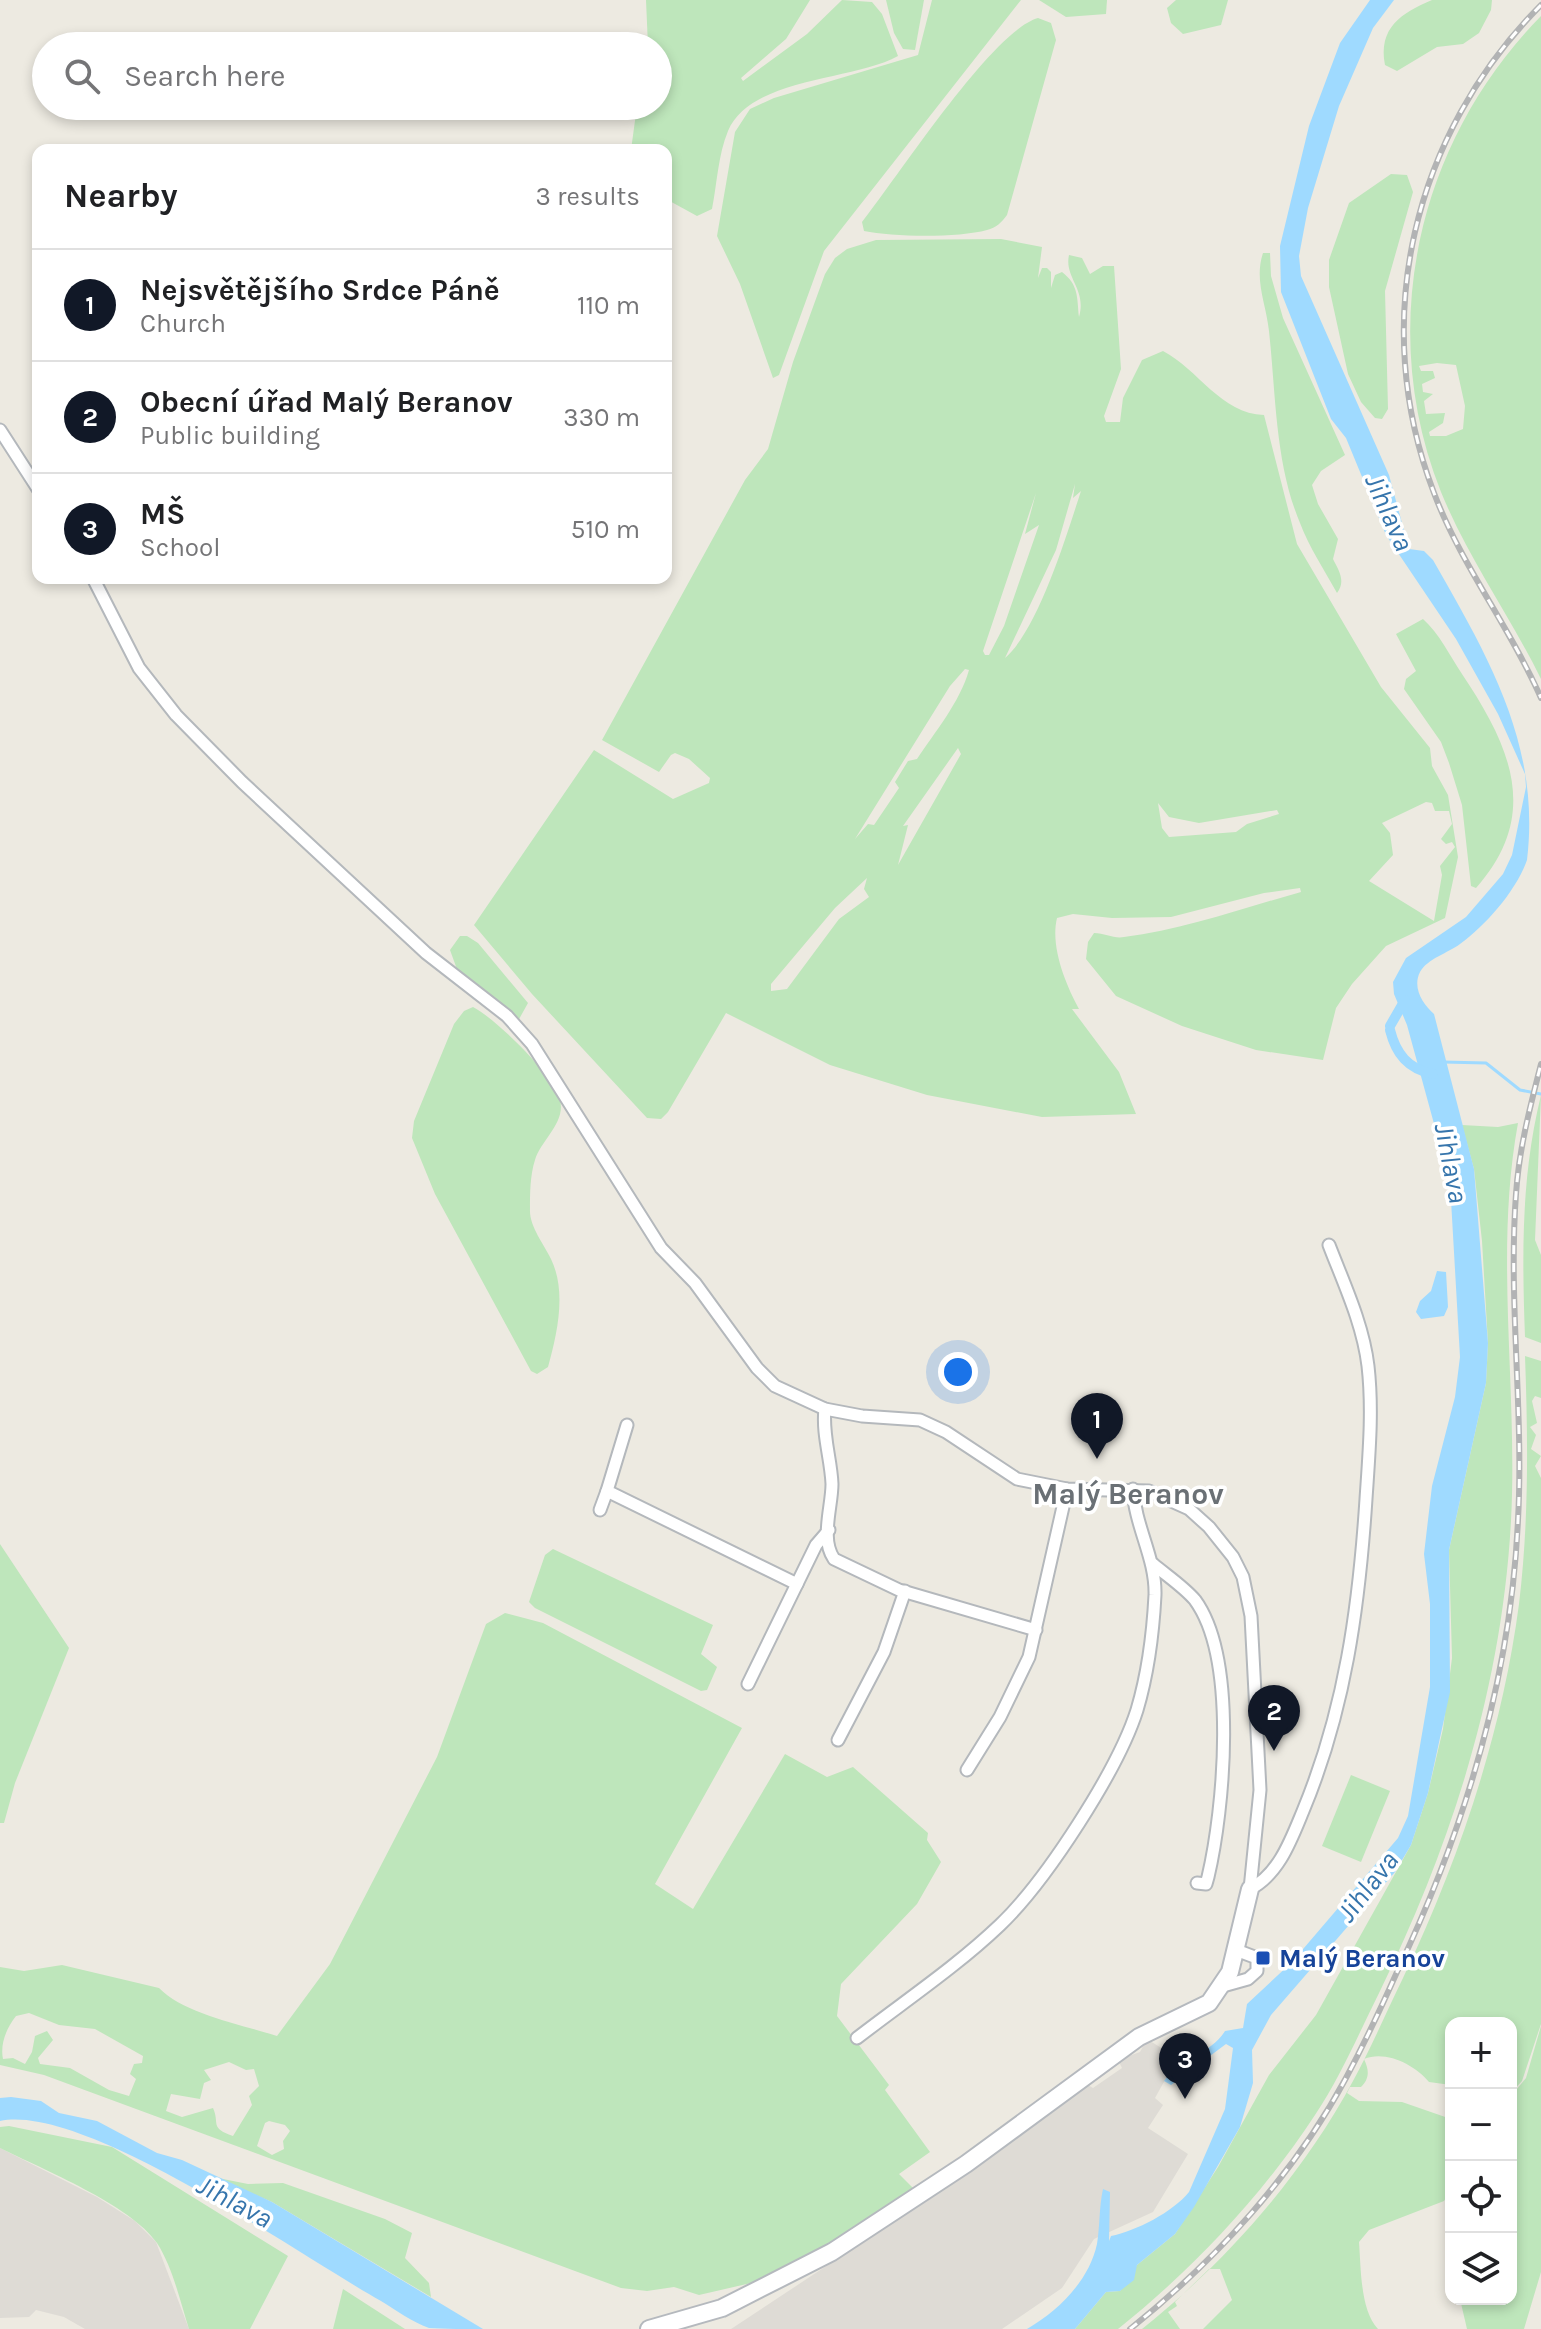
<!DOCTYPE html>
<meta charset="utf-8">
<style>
body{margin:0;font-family:Karla,sans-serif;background:#f6f6f6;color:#202124}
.controls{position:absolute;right:24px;bottom:24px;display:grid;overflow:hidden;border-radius:16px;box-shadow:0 4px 12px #0003}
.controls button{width:72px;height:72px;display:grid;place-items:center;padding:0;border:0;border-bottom:2px solid #e0e0e0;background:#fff;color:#202124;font:40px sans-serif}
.you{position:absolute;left:958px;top:1372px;width:28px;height:28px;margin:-20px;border:6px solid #fff;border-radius:50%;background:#1a73e8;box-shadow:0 0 0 12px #1a73e833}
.badge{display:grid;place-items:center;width:52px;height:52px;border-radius:50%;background:#111827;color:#fff;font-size:26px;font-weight:700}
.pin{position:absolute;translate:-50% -66px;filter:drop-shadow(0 2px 4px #0008)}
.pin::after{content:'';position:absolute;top:42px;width:28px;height:24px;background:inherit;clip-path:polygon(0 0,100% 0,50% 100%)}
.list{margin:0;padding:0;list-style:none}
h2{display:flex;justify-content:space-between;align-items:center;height:104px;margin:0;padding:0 32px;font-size:34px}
h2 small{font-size:26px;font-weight:400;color:#757577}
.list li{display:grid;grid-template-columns:52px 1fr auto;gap:24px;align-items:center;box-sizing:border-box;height:112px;padding:0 32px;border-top:2px solid #e0e0e0}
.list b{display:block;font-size:30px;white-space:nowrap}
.list p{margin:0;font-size:26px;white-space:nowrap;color:#757577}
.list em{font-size:26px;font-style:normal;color:#757577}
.icon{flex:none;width:44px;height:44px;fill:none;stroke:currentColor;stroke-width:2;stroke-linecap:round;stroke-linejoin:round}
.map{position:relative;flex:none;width:1541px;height:2329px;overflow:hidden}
.search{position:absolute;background:#fff;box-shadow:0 4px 12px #0003;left:32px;top:32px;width:640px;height:88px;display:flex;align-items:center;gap:20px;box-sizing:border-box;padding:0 28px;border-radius:44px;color:#757577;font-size:30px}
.panel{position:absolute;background:#fff;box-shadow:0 4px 12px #0003;left:32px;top:144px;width:640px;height:440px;border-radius:16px}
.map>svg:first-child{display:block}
.industrial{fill:#dedbd5}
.green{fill:#bee6bb;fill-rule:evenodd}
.water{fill:#9fdaff}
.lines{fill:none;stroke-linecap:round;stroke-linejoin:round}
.stream{stroke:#9fdaff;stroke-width:3}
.canal{stroke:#9fdaff;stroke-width:10}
.street-casing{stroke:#b4b8bc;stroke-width:15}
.secondary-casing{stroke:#b5b9be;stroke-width:20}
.street{stroke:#fff;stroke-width:11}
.secondary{stroke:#fff;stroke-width:16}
.rail-casing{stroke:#b2b3b4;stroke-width:6}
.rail{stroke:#fff;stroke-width:3;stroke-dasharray:9;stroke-linecap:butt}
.transit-dot{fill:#1a4fb4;stroke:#fff;stroke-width:3}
.labels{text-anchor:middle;stroke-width:7;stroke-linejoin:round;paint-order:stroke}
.transit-label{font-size:26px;font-weight:bold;fill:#164399;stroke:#fff;text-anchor:start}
.water-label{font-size:28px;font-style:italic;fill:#3675ac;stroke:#fff}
.quarter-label{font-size:30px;font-weight:bold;fill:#6a7075;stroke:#fff}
</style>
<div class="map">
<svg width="1541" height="2329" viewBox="0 0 1541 2329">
<rect width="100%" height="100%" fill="#edeae1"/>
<g class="industrial">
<path d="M1147,2039L1171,2054L1163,2066L1170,2071L1155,2098L1163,2105L1148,2128L1188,2154L1153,2212L1094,2239L1062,2288L1002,2329H731L970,2171L1041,2114L1052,2113L1088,2085L1093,2088L1122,2068L1118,2060L1140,2052Z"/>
<path d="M0,2148L97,2197L135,2221L156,2242L189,2329H85L64,2317L36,2310L29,2317L0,2318Z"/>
</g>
<g class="green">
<path d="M646,0H810L786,39L741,78L743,81L807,34L842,0L872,2L882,14L898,56C853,81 751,77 728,131C718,155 717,184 712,209L697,216L666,199V150H631L637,106H658V46H648Z"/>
<path d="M886,0H924L915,50L903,49L894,33Z"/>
<path d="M932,0H1021L824,251L779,375L773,378L740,284L717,236L735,132L750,109L774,98L918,55Z"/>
<path d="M1039,0H1107L1106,14L1066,17Z"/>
<path d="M1176,0H1228L1221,25L1183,34L1171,23L1167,8Z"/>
<path d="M1432,0H1492L1491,10L1479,33L1463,44L1437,47L1397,71L1385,65C1378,28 1401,13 1432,0Z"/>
<path d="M1541,16V679C1510,616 1468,558 1441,492C1375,327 1418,141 1541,16ZM1437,363L1456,365L1465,406L1463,429L1446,436H1430L1429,432L1443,423L1445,413L1426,414L1424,401L1433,394L1423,392L1422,384L1435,378L1433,371H1421L1419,366Z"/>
<path d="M1038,18L1051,23L1056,40L1007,215C1002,222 996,228 987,230C958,238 893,237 864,231L862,222C897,178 992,31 1038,18Z"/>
<path d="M1391,174L1407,175L1413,192L1385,291L1388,409L1382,419L1375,418L1361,402L1348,374L1329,287V260L1349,203Z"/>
<path d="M1001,239L1042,247L1038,278L1042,268H1047L1051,272V288L1055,275L1062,272C1079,285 1077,298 1079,317C1087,289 1064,278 1069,255L1082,258L1090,274L1103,266H1114L1121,369L1104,416L1106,422H1120L1123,398L1142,360L1163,351C1198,369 1221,414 1264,415L1297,544L1381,687L1430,748L1432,766L1448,795L1458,857L1445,918L1386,946L1352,984L1336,1008L1323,1060L1256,1050L1182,1026L1116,996L1086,959L1088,942L1094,933C1105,933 1114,939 1124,937C1183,930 1243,908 1301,892L1300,888L1264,893L1171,917L1112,918L1073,914L1057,918C1050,947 1066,985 1079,1009H1072L1119,1072L1136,1114L1042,1117L927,1095L830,1065L726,1013L668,1112L661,1119L647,1118L532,994L474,925L594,750L673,799L709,783L710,778L689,759L675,753L671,755L659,772L602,740L745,480L768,449L793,362L825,274L835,258L847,249L876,240ZM1075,484L1073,498L1081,491C1067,534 1038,630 1005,658L1056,550ZM1036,493L1025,534L1039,525L1004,626L989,655H985L983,651ZM965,669L969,670C960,702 935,732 917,759L908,761L895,782L899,788L874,825L868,824L855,839L950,686ZM958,748L961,754L898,865L908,825L903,826ZM1426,802L1432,803L1435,811H1449L1452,824L1441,839L1446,844L1452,842L1455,847L1440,866L1442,875L1434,921L1369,881L1393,855L1390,833L1382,823ZM1158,803L1169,817L1199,823L1277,810L1279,814L1247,824L1236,832L1169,837L1162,828ZM867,878L864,889L869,897L839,919L787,989L771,991V984L835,908Z"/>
<path d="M1263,253H1270L1271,276L1283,318L1345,455L1321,471L1312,485L1318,504L1338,539L1333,559C1339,571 1346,581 1337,593C1325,571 1309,547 1300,523C1275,463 1276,395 1269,331C1266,303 1254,280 1263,253Z"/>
<path d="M1423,619C1439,633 1450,656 1462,674C1511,747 1541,815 1476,888L1471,886L1462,805L1449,763L1441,742L1404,689L1406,679L1416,671L1396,634Z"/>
<path d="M460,936H467L478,943L528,1003L518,1021L476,983L458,972L450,950Z"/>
<path d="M473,1007C496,1019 554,1075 560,1100C566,1123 541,1140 535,1160C530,1175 530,1194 530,1209C529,1226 544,1244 551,1259C567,1292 557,1334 548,1367L537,1374L531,1371L435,1194L412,1138L414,1121L454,1024L464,1011Z"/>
<path d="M1541,1095L1535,1240L1541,1255V1343L1525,1337C1522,1254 1521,1177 1541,1095Z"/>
<path d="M1518,1123C1494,1254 1518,1388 1511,1521C1502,1687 1452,1843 1380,1991C1359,2033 1341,2076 1315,2115C1261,2197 1194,2268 1118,2329H1075L1106,2292L1120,2291L1137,2265L1175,2234L1218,2167L1269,2075L1316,2015L1411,1845L1428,1793L1443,1729L1452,1658L1449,1550L1486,1383L1488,1343L1482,1241L1474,1169L1462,1125L1498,1127Z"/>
<path d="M1525,1356L1541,1361V1398L1535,1396L1532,1401L1537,1423L1530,1427L1536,1435L1531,1449L1541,1456L1535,1466L1541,1478V2024L1522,2081L1511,2093V2023H1451V2085L1429,2082C1415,2065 1386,2050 1364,2059C1369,2070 1370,2078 1361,2087H1350L1347,2093L1359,2101L1402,2102L1451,2119V2190L1444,2201L1369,2230L1359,2242C1361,2267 1360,2310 1378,2329H1203L1232,2300L1220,2269H1209L1175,2302L1177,2306L1168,2312L1180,2329H1142C1225,2263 1302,2176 1353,2081C1371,2048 1386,2013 1403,1978C1459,1860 1502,1734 1519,1604C1529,1521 1528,1439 1525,1356Z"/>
<path d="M0,1544L69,1648L15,1783L4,1823H0Z"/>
<path d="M553,1549L713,1625L701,1654L717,1667L707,1690L701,1691L535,1608L529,1602L545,1555Z"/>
<path d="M505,1613L543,1623L742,1728L655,1884L693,1909L785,1754L827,1777L853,1767L928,1833L927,1840L941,1862L917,1904L841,1984L837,2016L889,2085L885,2090L930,2152L899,2174L916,2191L793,2266L751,2283L699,2295L674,2287L647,2291L621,2288L44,2075L0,2065V1967L24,1971L62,1965L159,1988C184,2014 243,2025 277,2036L330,1964L437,1757L486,1624ZM29,2013L59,2025L95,2029L143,2056L142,2063L134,2064L130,2074L136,2079L129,2096L109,2090L70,2068L40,2064L38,2058L53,2040L47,2031L35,2036L32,2052L25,2064L13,2058L3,2059C0,2044 6,2029 16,2016ZM229,2062L246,2070L254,2069L259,2086L249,2096L252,2105L233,2136C209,2128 220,2123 213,2108L182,2117L166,2111L171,2094L200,2099L204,2083L211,2080L204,2070ZM269,2121L285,2125L290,2131L283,2141L284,2149L272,2155L257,2146L265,2123Z"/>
<path d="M1351,1775L1390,1791L1361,1862L1322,1846Z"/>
<path d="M1541,2026V2272L1524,2329H1467L1460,2299H1511V2096L1526,2078Z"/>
<path d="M9,2126L112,2147L288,2256L250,2329H189C180,2301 173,2268 157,2243C131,2205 42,2169 0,2148V2127Z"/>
<path d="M213,2177L248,2184L283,2183L385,2219L412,2233L405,2258L429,2283L431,2297L272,2202Z"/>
<path d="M343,2289L405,2329H333Z"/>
</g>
<g class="water">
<path d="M1370,0H1394L1373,28L1339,106L1308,208L1299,256L1301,276L1389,475L1409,549L1424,551L1433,560C1487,655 1541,744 1527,860C1516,891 1486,925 1460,944C1448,953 1427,959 1420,972C1412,988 1423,1004 1434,1014L1474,1169L1488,1343L1486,1383L1449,1550L1450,1692L1428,1793L1411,1845L1395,1872L1271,2015L1252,2050L1253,2083L1240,2127L1194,2207L1175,2234L1137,2265L1134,2280L1120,2291L1106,2292L1075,2329H1027C1058,2311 1089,2281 1097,2244C1100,2226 1099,2207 1103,2189L1110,2192L1109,2241L1111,2236C1136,2231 1173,2212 1189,2192L1225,2109L1233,2048L1226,2044L1171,2085L1164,2081C1180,2059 1212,2053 1225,2031L1243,2028L1247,2004L1292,1962L1398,1838L1408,1816L1430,1687V1604L1424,1554L1432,1486L1455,1397L1460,1357L1451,1200L1439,1142L1407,1025L1394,994L1393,982L1406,958L1466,917L1503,874L1512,855L1526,787L1525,774L1498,714L1456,639L1386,535L1346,438L1331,419L1281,292L1280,246L1309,126L1340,43Z"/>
<path d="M1437,1271L1446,1272L1448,1307L1444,1316L1421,1319L1416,1312L1420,1301L1431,1291Z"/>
<path d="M11,2097L41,2101L59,2113L97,2121L157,2153L182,2160L272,2202L483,2329C467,2329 444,2329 429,2328C412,2322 396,2310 381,2301C300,2256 85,2103 0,2121V2098Z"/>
</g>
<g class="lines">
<path class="stream" d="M1443,1062L1486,1063L1520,1090L1541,1094"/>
<g class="canal">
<path d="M1390,1026L1405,1000"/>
<path d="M1390,1030C1396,1054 1408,1069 1433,1074"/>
</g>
<defs>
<g id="street">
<path d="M0,430L38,489"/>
<path d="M93,578L139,668L176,715L242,782L426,953L507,1016L532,1044L661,1248L695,1283L757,1368L775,1386L825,1409L862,1416L920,1420L946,1432L1017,1479L1067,1489L1149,1491L1189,1509L1209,1527L1233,1557L1243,1577L1251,1616L1260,1790L1250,1889"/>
<path d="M825,1409C822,1434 831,1459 832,1484C832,1507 820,1539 834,1559L899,1590L1036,1630"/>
<path d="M627,1425L607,1491L797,1584"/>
<path d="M600,1510L607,1491"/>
<path d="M1153,1564C1166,1575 1184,1587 1195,1600C1238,1659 1224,1809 1208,1877L1206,1884L1197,1883"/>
<path d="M748,1684L816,1545L829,1530"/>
<path d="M838,1740L884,1652L905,1591"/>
<path d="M967,1770L1000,1717L1029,1657L1067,1489"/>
<path d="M1250,1889C1279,1874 1291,1840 1303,1811C1345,1710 1359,1607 1366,1499C1369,1454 1373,1410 1368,1366C1363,1324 1344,1284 1329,1245"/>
<path d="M1223,1986L1248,1979L1257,1971V1958L1236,1950"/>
<path d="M857,2038C905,2001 957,1966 1000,1925C1046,1881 1118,1770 1137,1710C1148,1673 1153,1634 1155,1595C1156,1558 1135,1527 1133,1489"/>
</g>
<path id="secondary" d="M649,2329L722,2308L832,2252L966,2164L1139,2037L1209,2003L1230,1972L1250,1889"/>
</defs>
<use href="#street" class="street-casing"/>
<use href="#secondary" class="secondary-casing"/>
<use href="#street" class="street"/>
<use href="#secondary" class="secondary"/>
<defs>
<g id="rail">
<path d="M1541,5C1413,134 1368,321 1434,493C1461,565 1510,627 1541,698"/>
<path d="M1130,2329C1215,2261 1294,2175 1346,2078C1364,2044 1381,2008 1397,1972C1465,1829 1511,1678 1518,1520C1524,1411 1508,1302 1516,1194C1519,1149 1530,1107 1541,1064"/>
</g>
</defs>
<use href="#rail" class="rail-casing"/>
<use href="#rail" class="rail"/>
</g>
<rect class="transit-dot" x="1255" y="1950" width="16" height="16" rx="4"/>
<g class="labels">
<g class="transit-label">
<text x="1279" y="1967">Malý Beranov</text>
</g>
<g class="water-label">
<text transform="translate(1390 512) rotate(66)" y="10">Jihlava</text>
<text transform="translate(1452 1163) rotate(79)" y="10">Jihlava</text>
<text transform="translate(1367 1886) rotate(-52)" y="10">Jihlava</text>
<text transform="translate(235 2201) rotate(28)" y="10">Jihlava</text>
</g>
<g class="quarter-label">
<text x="1128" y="1504">Malý Beranov</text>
</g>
</g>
</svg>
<div class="controls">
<button>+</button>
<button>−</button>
<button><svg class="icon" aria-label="locate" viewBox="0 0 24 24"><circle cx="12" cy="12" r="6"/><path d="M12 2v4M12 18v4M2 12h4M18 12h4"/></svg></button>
<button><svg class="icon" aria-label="layers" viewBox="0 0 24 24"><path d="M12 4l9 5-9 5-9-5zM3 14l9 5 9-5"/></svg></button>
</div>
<div class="you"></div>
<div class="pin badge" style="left:1097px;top:1459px">1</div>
<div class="pin badge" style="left:1274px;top:1751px">2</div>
<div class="pin badge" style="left:1185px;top:2099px">3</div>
<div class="search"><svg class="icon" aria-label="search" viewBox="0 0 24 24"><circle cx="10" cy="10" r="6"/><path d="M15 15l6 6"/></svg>Search here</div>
<section class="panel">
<h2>Nearby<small>3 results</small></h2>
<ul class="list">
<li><span class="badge">1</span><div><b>Nejsvětějšího Srdce Páně</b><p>Church</p></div><em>110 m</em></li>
<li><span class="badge">2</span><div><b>Obecní úřad Malý Beranov</b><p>Public building</p></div><em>330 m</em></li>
<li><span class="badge">3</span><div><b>MŠ</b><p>School</p></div><em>510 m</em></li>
</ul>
</section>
</div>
